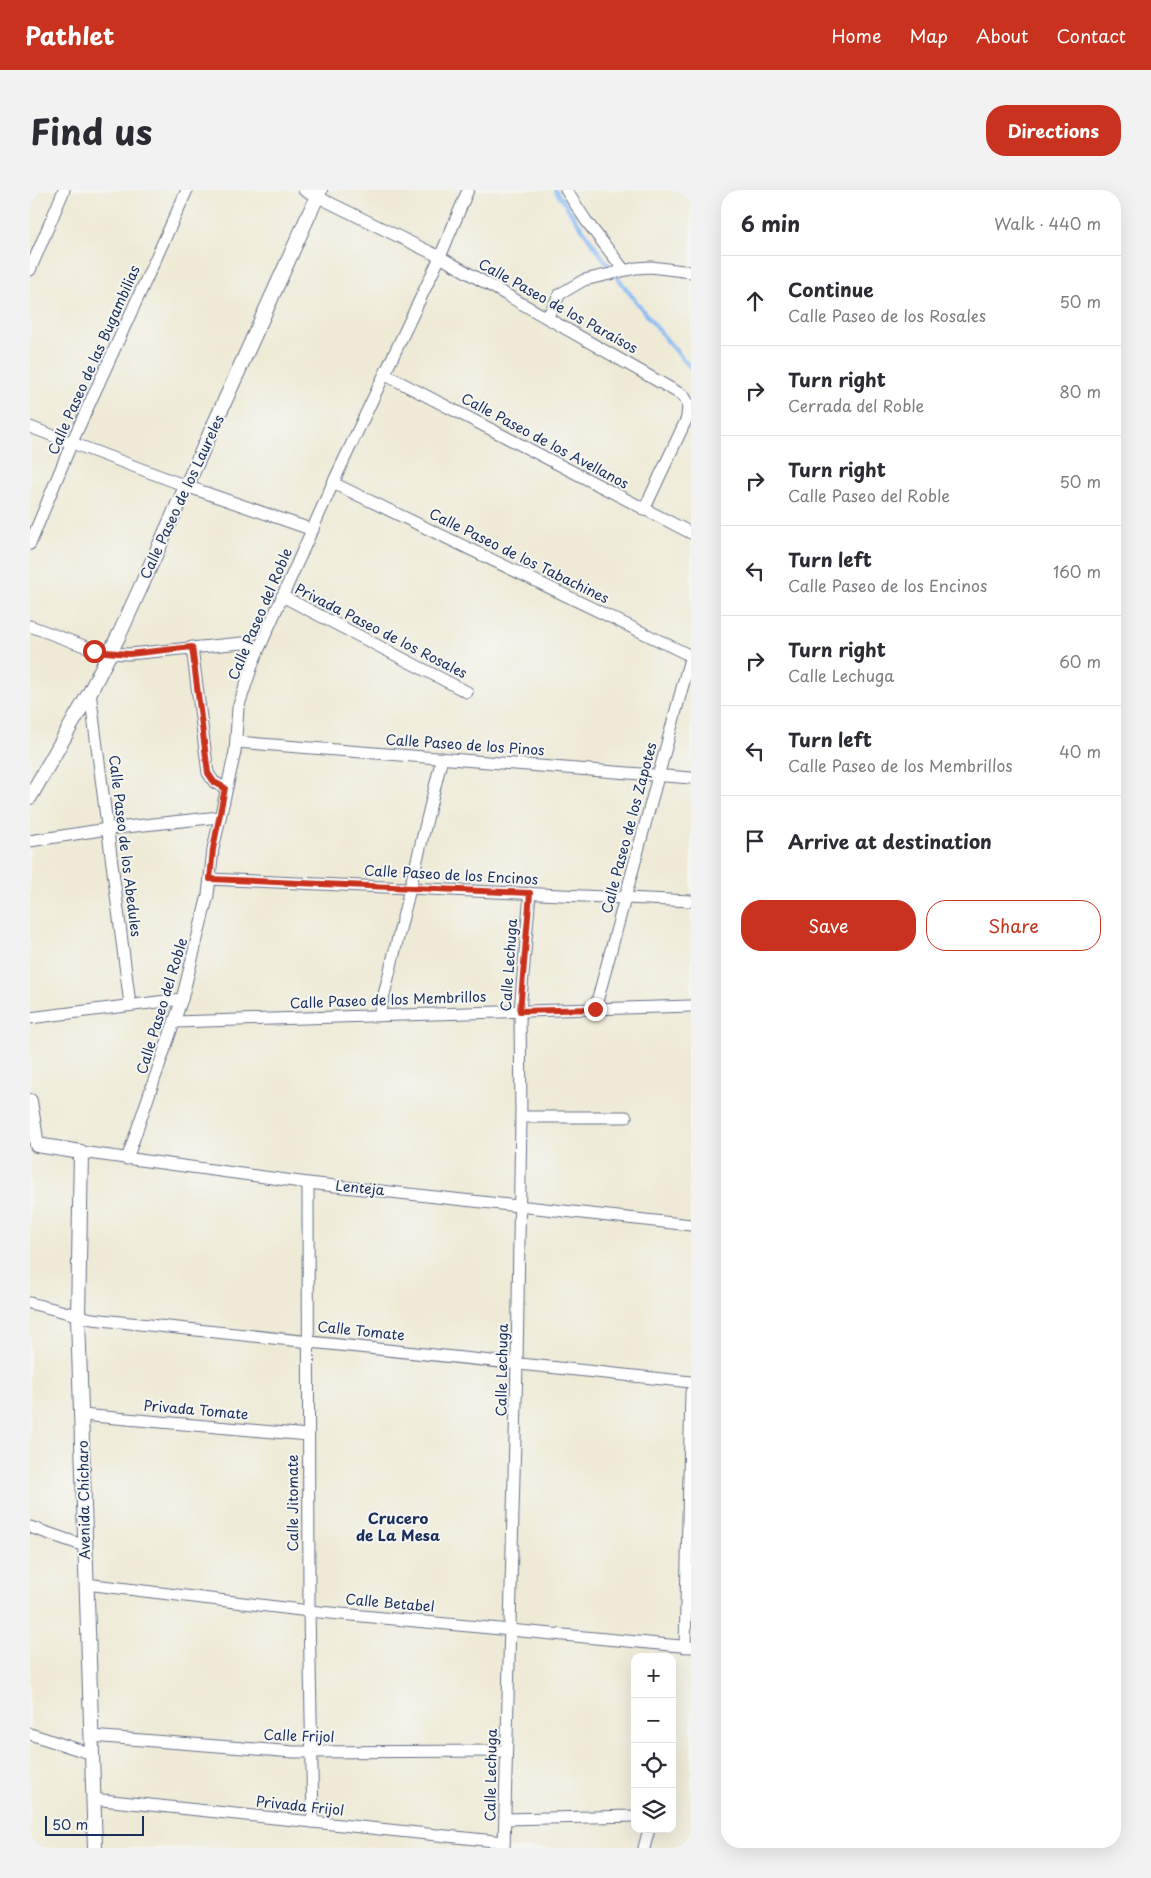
<!DOCTYPE html>
<meta charset="utf-8">
<style>
body{margin:0;font-family:"Playpen Sans",sans-serif;background:#f2f2f3;color:#2b2b33}
.controls{position:absolute;right:15px;bottom:15px;display:grid;overflow:hidden;border-radius:10px;box-shadow:0 5px 20px #0002}
.controls button{width:45px;height:45px;display:grid;place-items:center;padding:0;border:0;border-bottom:1px solid #e1e1e2;background:#fff;color:#2b2b33;font:25px sans-serif}
.scale{position:absolute;left:15px;bottom:12px;width:99px;box-sizing:border-box;padding-left:5px;border:2px solid #1b2f5e;border-top:0;font-size:14px;line-height:18px;white-space:nowrap;color:#1b2f5e;-webkit-text-stroke:4px #f6f6f2;paint-order:stroke}
.stop{position:absolute;width:15px;height:15px;margin:-11px;border:4px solid #c8321e;border-radius:50%;background:#fff}
.stop.end{background:#c8321e;border-color:#fff;box-shadow:0 1px 5px #0008}
.list{margin:0;padding:0;list-style:none}
h2{display:flex;justify-content:space-between;align-items:center;height:65px;margin:0;padding:0 20px;font-size:21px}
h2 small{font-size:16px;font-weight:400;color:#7c7c81}
.list li{display:grid;grid-template-columns:32px 1fr auto;gap:15px;align-items:center;box-sizing:border-box;height:90px;padding:0 20px;border-top:1px solid #e1e1e2}
.list b{display:block;font-size:19px;white-space:nowrap}
.list p{margin:0;font-size:16px;white-space:nowrap;color:#7c7c81}
.list em{font-size:16px;font-style:normal;color:#7c7c81}
.actions{display:flex;gap:10px;padding:15px 20px}
.actions a{flex:1;padding:11px 0;border:1px solid #c8321e;border-radius:20px;text-align:center;font-size:18px;color:#c8321e}
.actions .main{background:#c8321e;color:#fff}
.icon{flex:none;width:28px;height:28px;fill:none;stroke:currentColor;stroke-width:2;stroke-linecap:round;stroke-linejoin:round}
.map{position:relative;flex:none;width:661px;height:1658px;overflow:hidden;border-radius:20px}
header{display:flex;align-items:center;gap:30px;box-sizing:border-box;height:70px;padding:0 25px;background:#c8321e;color:#fff}
header strong{font-size:24px}
nav{display:flex;gap:28px;margin-inline-start:auto;font-size:18px}
.intro{display:flex;align-items:center;justify-content:space-between;box-sizing:border-box;height:120px;padding:0 30px}
h1{margin:0;font-size:35px}
.button{padding:12px 22px;border-radius:20px;background:#c8321e;color:#fff;font-size:18px;font-weight:700}
main{display:flex;gap:30px;padding:0 30px}
aside{flex:1;background:#fff;border-radius:20px;box-shadow:0 5px 20px #0002}
.map>svg:first-child{display:block}
.lines{fill:none;stroke-linecap:round;stroke-linejoin:round}
.stream{stroke:#89bbf6;stroke-width:4}
.minor-casing{stroke:#657088;stroke-width:13}
.tertiary-casing{stroke:#657088;stroke-width:16}
.minor{stroke:#fff;stroke-width:11}
.tertiary{stroke:#fff;stroke-width:14}
.route{stroke:#c8321e;stroke-width:6}
.labels{text-anchor:middle;stroke-width:4;stroke-linejoin:round;paint-order:stroke}
.street-label{font-size:14px;fill:#1b2f5e;stroke:#f6f6f2}
.neighbourhood-label{font-size:15px;font-weight:bold;fill:#1b2f5e;stroke:#f6f6f2}
</style>
<header>
<strong>Pathlet</strong>
<nav><a>Home</a><a>Map</a><a>About</a><a>Contact</a></nav>
</header>
<div class="intro"><h1>Find us</h1><a class="button">Directions</a></div>
<main>
<div class="map">
<svg width="661" height="1658" viewBox="0 0 661 1658">
<rect width="100%" height="100%" fill="#f6f6f2"/>
<filter id="ink" filterUnits="userSpaceOnUse"><feTurbulence type="fractalNoise" baseFrequency=".02" numOctaves="2"/><feDisplacementMap in="SourceGraphic" scale="10" xChannelSelector="R" yChannelSelector="G"/><feConvolveMatrix kernelMatrix="1 2 1 2 8 2 1 2 1" color-interpolation-filters="sRGB"/></filter>
<filter id="wash" filterUnits="userSpaceOnUse"><feTurbulence type="fractalNoise" baseFrequency=".0096" numOctaves="4" result="noise"/><feDisplacementMap in="SourceGraphic" scale="20" xChannelSelector="R" yChannelSelector="G"/><feGaussianBlur stdDeviation="1.12" result="paint"/><feColorMatrix in="noise" values="0 0 0 0 0 0 0 0 0 0 0 0 0 0 0 0 0 1.4 0 .05"/><feComposite in="paint" operator="in"/></filter>
<g filter="url(#wash)">
<rect width="100%" height="100%" fill="#eeead5"/>
<g class="lines">
<path class="stream" d="M525,0C567,61 611,122 661,178"/>
</g>
</g>
<g filter="url(#ink)">
<g class="lines">
<defs>
<g id="minor">
<path d="M274,0L410,67L654,206L658,213L657,228L614,320"/>
<path d="M536,0L557,32L594,80"/>
<path d="M0,80L34,0"/>
<path d="M517,128L530,104L554,90L606,78L621,77L661,82"/>
<path d="M356,185L661,343"/>
<path d="M0,237L156,296L283,340"/>
<path d="M303,293L661,466"/>
<path d="M0,354L42,252L157,0"/>
<path d="M252,406L437,502"/>
<path d="M0,436L73,463L99,464L212,453L229,457"/>
<path d="M162,457L178,583L184,592L195,598"/>
<path d="M60,502L100,814"/>
<path d="M206,552L661,588"/>
<path d="M0,651L77,639L189,627"/>
<path d="M180,689L661,711"/>
<path d="M565,819L661,465"/>
<path d="M349,825L412,568"/>
<path d="M0,828L152,809"/>
<path d="M145,832L661,816"/>
<path d="M491,927H596"/>
<path d="M51,962L278,993L661,1035"/>
<path d="M97,969L152,809L178,705L183,659L205,562L208,518L224,470L303,293L410,67L438,0"/>
<path d="M278,993L279,1421L283,1632"/>
<path d="M0,1113L62,1129L661,1192"/>
<path d="M52,1225L278,1245"/>
<path d="M0,1337L55,1356"/>
<path d="M56,1394L279,1421L661,1457"/>
<path d="M655,1457L661,1202"/>
<path d="M0,1544L62,1564"/>
<path d="M61,1546L264,1562L476,1561"/>
<path d="M63,1609L474,1652"/>
<path d="M475,1629L605,1626"/>
<path d="M474,1658L487,1174L491,927L490,821L500,703"/>
<path d="M614,1658L619,1639"/>
</g>
<g id="tertiary">
<path d="M0,607L60,502L90,443L290,0"/>
<path d="M0,911L7,955L51,962L48,1127L65,1658"/>
</g>
</defs>
<use href="#minor" class="minor-casing"/>
<use href="#tertiary" class="tertiary-casing"/>
<use href="#minor" class="minor"/>
<use href="#tertiary" class="tertiary"/>
</g>
</g>
<g class="lines" filter="url(#ink)">
<path class="route" d="M64,461L99,464L162,457L178,583L184,592L195,598L183,659L180,689L500,703L490,821L565,819"/>
</g>
<g class="labels">
<g class="street-label">
<text transform="translate(528 116) rotate(29)" y="5">Calle Paseo de los Paraísos</text>
<text transform="translate(64 170) rotate(-66)" y="5">Calle Paseo de las Bugambilias</text>
<text transform="translate(515 251) rotate(28)" y="5">Calle Paseo de los Avellanos</text>
<text transform="translate(152 307) rotate(-65)" y="5">Calle Paseo de los Laureles</text>
<text transform="translate(489 366) rotate(26)" y="5">Calle Paseo de los Tabachines</text>
<text transform="translate(230 424) rotate(-67)" y="5">Calle Paseo del Roble</text>
<text transform="translate(351 441) rotate(27)" y="5">Privada Paseo de los Rosales</text>
<text transform="translate(435 555) rotate(4)" y="5">Calle Paseo de los Pinos</text>
<text transform="translate(599 638) rotate(-75)" y="5">Calle Paseo de los Zapotes</text>
<text transform="translate(95 656) rotate(83)" y="5">Calle Paseo de los Abedules</text>
<text transform="translate(421 685) rotate(3)" y="5">Calle Paseo de los Encinos</text>
<text transform="translate(479 775) rotate(-86)" y="5">Calle Lechuga</text>
<text transform="translate(358 810) rotate(-2)" y="5">Calle Paseo de los Membrillos</text>
<text transform="translate(132 816) rotate(-73)" y="5">Calle Paseo del Roble</text>
<text transform="translate(330 998) rotate(6)" y="5">Lenteja</text>
<text transform="translate(331 1141) rotate(6)" y="5">Calle Tomate</text>
<text transform="translate(472 1180) rotate(-89)" y="5">Calle Lechuga</text>
<text transform="translate(166 1220) rotate(5)" y="5">Privada Tomate</text>
<text transform="translate(54 1310) rotate(-91)" y="5">Avenida Chícharo</text>
<text transform="translate(263 1313) rotate(-90)" y="5">Calle Jitomate</text>
<text transform="translate(360 1413) rotate(5)" y="5">Calle Betabel</text>
<text transform="translate(269 1546) rotate(2)" y="5">Calle Frijol</text>
<text transform="translate(461 1585) rotate(-89)" y="5">Calle Lechuga</text>
<text transform="translate(270 1616) rotate(6)" y="5">Privada Frijol</text>
</g>
<g class="neighbourhood-label">
<text x="368" y="1334">Crucero<tspan x="368" dy="17">de La Mesa</tspan></text>
</g>
</g>
</svg>
<div class="controls">
<button>+</button>
<button>−</button>
<button><svg class="icon" aria-label="locate" viewBox="0 0 24 24"><circle cx="12" cy="12" r="6"/><path d="M12 2v4M12 18v4M2 12h4M18 12h4"/></svg></button>
<button><svg class="icon" aria-label="layers" viewBox="0 0 24 24"><path d="M12 4l9 5-9 5-9-5zM3 14l9 5 9-5"/></svg></button>
</div>
<div class="scale">50 m</div>
<div class="stop" style="left:64px;top:461px"></div>
<div class="stop end" style="left:565px;top:819px"></div>
</div>
<aside>
<h2>6 min<small>Walk · 440 m</small></h2>
<ul class="list">
<li><svg class="icon" aria-label="ahead" viewBox="0 0 24 24"><path d="M12 20V5M6 11l6-6 6 6"/></svg><div><b>Continue</b><p>Calle Paseo de los Rosales</p></div><em>50 m</em></li>
<li><svg class="icon" aria-label="right" viewBox="0 0 24 24"><path d="M7 20v-9h11M14 6l5 5-5 5"/></svg><div><b>Turn right</b><p>Cerrada del Roble</p></div><em>80 m</em></li>
<li><svg class="icon" aria-label="right" viewBox="0 0 24 24"><path d="M7 20v-9h11M14 6l5 5-5 5"/></svg><div><b>Turn right</b><p>Calle Paseo del Roble</p></div><em>50 m</em></li>
<li><svg class="icon" aria-label="left" viewBox="0 0 24 24"><path d="M17 20v-9H6M10 6l-5 5 5 5"/></svg><div><b>Turn left</b><p>Calle Paseo de los Encinos</p></div><em>160 m</em></li>
<li><svg class="icon" aria-label="right" viewBox="0 0 24 24"><path d="M7 20v-9h11M14 6l5 5-5 5"/></svg><div><b>Turn right</b><p>Calle Lechuga</p></div><em>60 m</em></li>
<li><svg class="icon" aria-label="left" viewBox="0 0 24 24"><path d="M17 20v-9H6M10 6l-5 5 5 5"/></svg><div><b>Turn left</b><p>Calle Paseo de los Membrillos</p></div><em>40 m</em></li>
<li><svg class="icon" aria-label="arrive" viewBox="0 0 24 24"><path d="M6 21V4h12l-3 4 3 4H6"/></svg><div><b>Arrive at destination</b></div></li>
</ul>
<div class="actions"><a class="main">Save</a><a>Share</a></div>
</aside>
</main>
